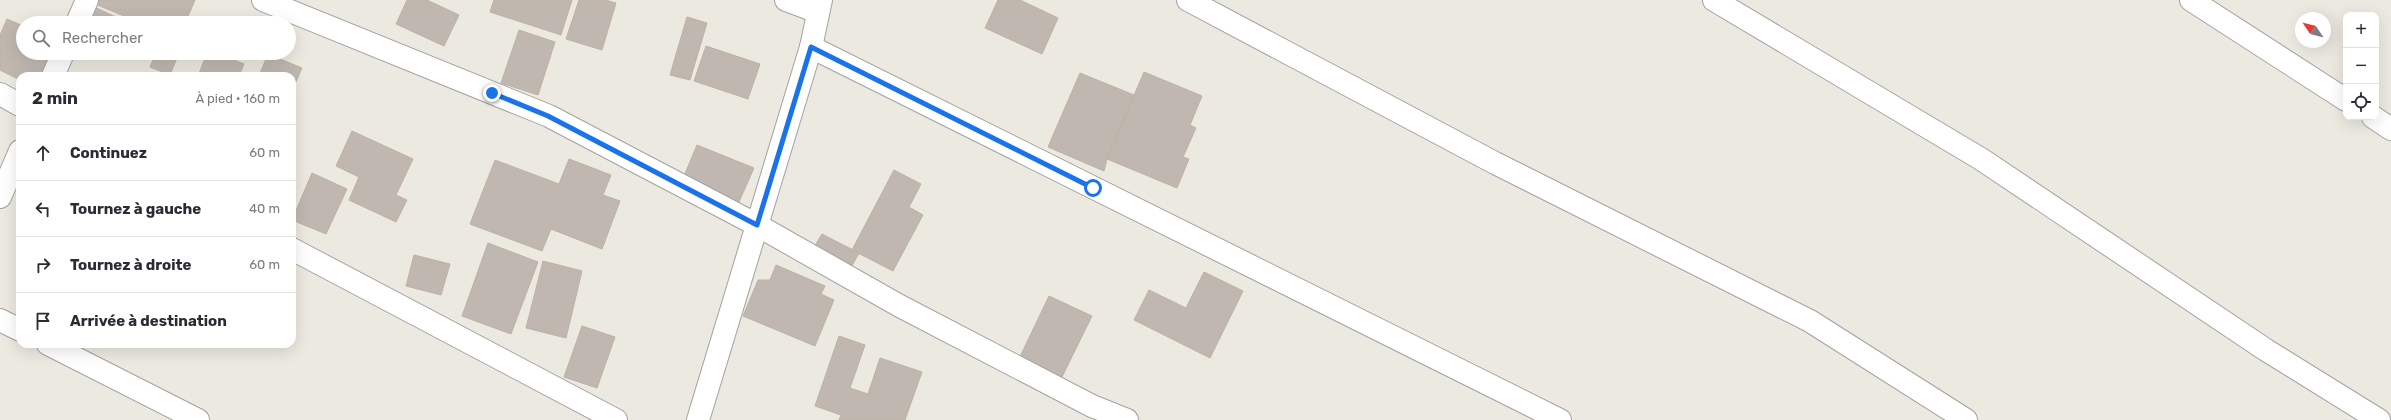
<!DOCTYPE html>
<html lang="fr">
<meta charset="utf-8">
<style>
body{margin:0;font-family:Rubik,sans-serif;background:#f2f2f3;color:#2b2b33}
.controls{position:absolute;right:12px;top:12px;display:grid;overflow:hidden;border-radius:8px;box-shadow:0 4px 16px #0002}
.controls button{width:36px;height:36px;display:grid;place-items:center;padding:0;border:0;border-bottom:1px solid #e1e1e2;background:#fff;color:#2b2b33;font:20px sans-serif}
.compass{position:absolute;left:2295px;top:12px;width:36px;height:36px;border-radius:50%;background:#fff;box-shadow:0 4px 16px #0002;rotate:305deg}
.stop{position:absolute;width:12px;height:12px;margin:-9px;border:3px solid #1a73e8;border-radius:50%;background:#fff}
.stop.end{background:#1a73e8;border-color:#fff;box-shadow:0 1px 4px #0008}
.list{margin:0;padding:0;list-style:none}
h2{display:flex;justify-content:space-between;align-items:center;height:52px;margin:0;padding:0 16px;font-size:17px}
h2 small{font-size:13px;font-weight:400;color:#7c7c81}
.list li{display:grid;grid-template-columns:26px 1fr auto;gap:12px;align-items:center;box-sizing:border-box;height:56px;padding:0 16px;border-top:1px solid #e1e1e2}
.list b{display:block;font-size:15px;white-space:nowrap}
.list em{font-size:13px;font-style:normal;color:#7c7c81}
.icon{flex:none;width:22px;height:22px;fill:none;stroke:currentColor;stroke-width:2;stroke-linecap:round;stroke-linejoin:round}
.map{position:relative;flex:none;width:2391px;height:420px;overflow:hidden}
.search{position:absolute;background:#fff;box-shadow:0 4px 16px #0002;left:16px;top:16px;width:280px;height:44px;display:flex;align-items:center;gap:10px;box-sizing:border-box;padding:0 14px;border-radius:22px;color:#7c7c81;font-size:15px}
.panel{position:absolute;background:#fff;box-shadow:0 4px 16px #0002;left:16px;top:72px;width:280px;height:276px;border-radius:12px}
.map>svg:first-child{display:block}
.building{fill:#c0b8b0;stroke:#bdb1a3}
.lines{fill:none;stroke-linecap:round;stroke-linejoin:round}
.minor-casing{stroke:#a2a2a2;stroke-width:24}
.minor{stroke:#fff;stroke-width:22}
.route{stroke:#1a73e8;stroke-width:5}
</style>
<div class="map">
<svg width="2391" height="420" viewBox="0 0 2391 420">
<rect width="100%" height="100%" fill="#ece9e0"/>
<g class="building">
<path d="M96,0H195L185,23H141L95,4Z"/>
<path d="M407,0H427L459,15L444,46L396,24Z"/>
<path d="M494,0H572L561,35L490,12Z"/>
<path d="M579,0H605L616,3L602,50L566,39Z"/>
<path d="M998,0H1020L1058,18L1042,54L985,28Z"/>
<path d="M92,6L129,23H85Z"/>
<path d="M687,17L707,23L690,80L670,75Z"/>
<path d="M7,19L23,26V53H59L48,76H20V80L0,70V35Z"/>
<path d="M519,30L555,42L538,95L501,83Z"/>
<path d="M706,46L760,64L748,99L694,81Z"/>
<path d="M102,53H117L115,59Z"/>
<path d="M156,53H179L170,75L150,67Z"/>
<path d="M207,53H217L244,64L239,76H198Z"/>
<path d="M268,54L302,68L292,91V76H259Z"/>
<path d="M1144,72L1202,96L1190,125L1196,128L1183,157L1189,159L1177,188L1107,159Z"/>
<path d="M1080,73L1134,95L1107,159L1104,171L1048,147Z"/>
<path d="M352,131L413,159L396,195L407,200L396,222L349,200L359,177L336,166Z"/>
<path d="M697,145L754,168L738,204L682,181Z"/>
<path d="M569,159L611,175L603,195L620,201L602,249L551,229L542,251L470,224L495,160L559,184Z"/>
<path d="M894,170L921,184L909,207L923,215L893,271L852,250Z"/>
<path d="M312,173L347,189L326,234L292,220Z"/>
<path d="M822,234L859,253L847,275L810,254Z"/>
<path d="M488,243L538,262L511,334L462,316Z"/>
<path d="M414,255L450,264L441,295L406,286Z"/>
<path d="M543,261L582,271L566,338L526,328Z"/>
<path d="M776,265L825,286L821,294L834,300L815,346L743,316L758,280H770Z"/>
<path d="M1204,272L1243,291L1210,358L1134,320L1149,290L1186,308Z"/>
<path d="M1049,296L1092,316L1058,385L1016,365Z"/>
<path d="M582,326L615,337L597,388L564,377Z"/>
<path d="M839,336L865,345L850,388L868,394L880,358L922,372L905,420H839L841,415L815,406Z"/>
</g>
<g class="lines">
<defs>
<g id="minor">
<path d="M263,0L549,116L757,225L898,305L1092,406L1127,420"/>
<path d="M786,0L818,12"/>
<path d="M1188,0L1495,163L1810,321L1966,420"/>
<path d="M1714,0L1981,159L2266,350L2379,420"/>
<path d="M2191,0L2346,100"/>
<path d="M77,23L87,0"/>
<path d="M811,47L1560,420"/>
<path d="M53,76L63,53"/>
<path d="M0,94L20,105"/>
<path d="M2373,117L2391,129"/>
<path d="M0,197L20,151"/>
<path d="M292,249L616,420"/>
<path d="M0,320L20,330"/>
<path d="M48,344L198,420"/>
<path d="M698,420L811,47L821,0"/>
</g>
</defs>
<use href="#minor" class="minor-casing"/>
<use href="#minor" class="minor"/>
</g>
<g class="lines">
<path class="route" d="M492,93L548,116L757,225L811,47L1093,188"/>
</g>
</svg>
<div class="controls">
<button>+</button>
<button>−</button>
<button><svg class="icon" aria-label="locate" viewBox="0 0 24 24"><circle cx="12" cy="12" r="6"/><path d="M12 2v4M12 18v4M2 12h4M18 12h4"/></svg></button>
</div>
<svg class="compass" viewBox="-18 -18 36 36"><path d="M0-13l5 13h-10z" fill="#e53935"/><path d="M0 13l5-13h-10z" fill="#7c7c81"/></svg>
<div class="stop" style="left:1093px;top:188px"></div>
<div class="stop end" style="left:492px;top:93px"></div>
<div class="search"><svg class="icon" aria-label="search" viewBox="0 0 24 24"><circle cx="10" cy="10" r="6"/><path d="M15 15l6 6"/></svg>Rechercher</div>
<section class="panel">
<h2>2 min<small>À pied · 160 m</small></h2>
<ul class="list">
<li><svg class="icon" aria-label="ahead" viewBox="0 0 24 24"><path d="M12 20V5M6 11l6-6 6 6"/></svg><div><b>Continuez</b></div><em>60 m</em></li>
<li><svg class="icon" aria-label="left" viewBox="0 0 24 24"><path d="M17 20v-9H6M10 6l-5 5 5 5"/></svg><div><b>Tournez à gauche</b></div><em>40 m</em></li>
<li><svg class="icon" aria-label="right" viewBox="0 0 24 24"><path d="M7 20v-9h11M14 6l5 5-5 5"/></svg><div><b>Tournez à droite</b></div><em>60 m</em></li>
<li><svg class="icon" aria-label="arrive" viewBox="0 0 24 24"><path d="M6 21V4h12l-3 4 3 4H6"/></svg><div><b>Arrivée à destination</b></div></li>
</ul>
</section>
</div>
